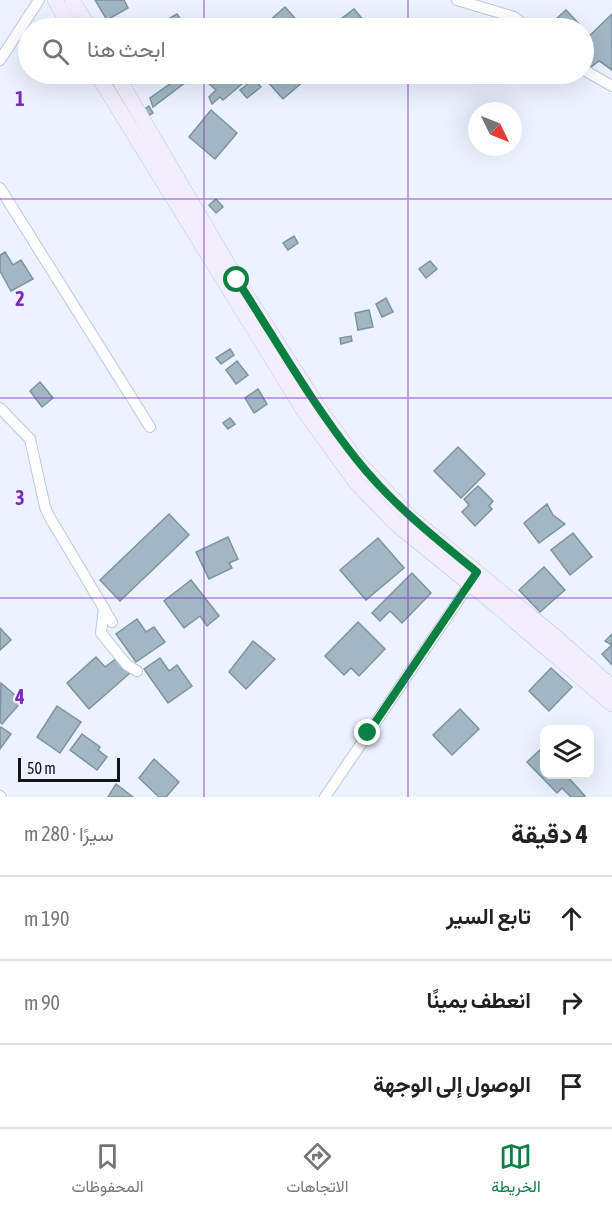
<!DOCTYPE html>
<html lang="ar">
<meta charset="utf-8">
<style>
body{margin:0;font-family:"Asap Condensed",Vazirmatn,sans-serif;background:#f2f2f2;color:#222;direction:rtl}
.controls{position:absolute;right:18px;bottom:18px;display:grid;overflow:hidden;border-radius:12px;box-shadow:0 6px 24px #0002}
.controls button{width:54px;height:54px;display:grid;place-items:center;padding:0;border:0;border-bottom:2px solid #e0e0e0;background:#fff;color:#222;font:30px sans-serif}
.compass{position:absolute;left:468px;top:102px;width:54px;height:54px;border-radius:50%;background:#fff;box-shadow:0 6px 24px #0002;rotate:133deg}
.scale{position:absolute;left:18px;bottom:15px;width:102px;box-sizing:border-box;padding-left:6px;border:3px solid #12151c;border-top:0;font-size:16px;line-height:21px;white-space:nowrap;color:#12151c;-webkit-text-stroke:4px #ecf2ff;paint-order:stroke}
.stop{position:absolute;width:18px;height:18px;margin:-14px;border:4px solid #0b8043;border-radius:50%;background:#fff}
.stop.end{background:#0b8043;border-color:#fff;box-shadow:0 2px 6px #0008}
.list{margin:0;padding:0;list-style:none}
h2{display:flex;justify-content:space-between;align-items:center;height:78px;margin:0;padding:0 24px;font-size:26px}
h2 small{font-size:20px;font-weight:400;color:#767676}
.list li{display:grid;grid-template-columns:39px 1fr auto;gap:18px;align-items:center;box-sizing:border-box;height:84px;padding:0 24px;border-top:2px solid #e0e0e0}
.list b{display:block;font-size:22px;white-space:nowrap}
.list em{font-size:20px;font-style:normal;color:#767676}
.icon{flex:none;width:33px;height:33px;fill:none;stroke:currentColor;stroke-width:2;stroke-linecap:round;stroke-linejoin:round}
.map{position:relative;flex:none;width:612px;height:797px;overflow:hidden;direction:ltr}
.search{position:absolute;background:#fff;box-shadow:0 6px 24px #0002;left:18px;right:18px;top:18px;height:66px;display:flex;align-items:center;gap:15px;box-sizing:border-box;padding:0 21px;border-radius:33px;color:#767676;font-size:22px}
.sheet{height:330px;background:#fff}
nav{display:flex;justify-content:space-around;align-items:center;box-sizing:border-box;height:84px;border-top:2px solid #e0e0e0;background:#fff;font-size:16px;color:#767676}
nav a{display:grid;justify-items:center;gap:3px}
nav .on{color:#0b8043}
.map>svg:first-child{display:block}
.building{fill:#a1b7c4;stroke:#7d939f;stroke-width:1.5}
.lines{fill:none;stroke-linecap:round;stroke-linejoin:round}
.street-casing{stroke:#bec7dc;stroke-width:12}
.secondary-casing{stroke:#bec7dc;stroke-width:16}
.street{stroke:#fff;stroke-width:10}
.secondary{stroke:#f2eefc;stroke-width:15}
.route{stroke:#0b8043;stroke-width:8}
.grid{fill:none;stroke:#7b2cbf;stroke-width:1.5;stroke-opacity:0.55}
.grid-label{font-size:20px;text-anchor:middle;font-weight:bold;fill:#7b2cbf;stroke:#ecf2ff;stroke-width:4.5;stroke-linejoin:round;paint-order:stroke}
</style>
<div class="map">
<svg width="612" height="797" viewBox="0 0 612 797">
<rect width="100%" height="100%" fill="#ecf2ff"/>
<g class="building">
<path d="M95,0H124L128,8L107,20Z"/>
<path d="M285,7L302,26L299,28H261Z"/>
<path d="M354,9L370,28H329Z"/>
<path d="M566,10L582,27L581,28H546Z"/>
<path d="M177,14L181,20L174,24L170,18Z"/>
<path d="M612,14V70L599,61L591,67L584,61V41Z"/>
<path d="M184,74L190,79L153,107L150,98Z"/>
<path d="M203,74H254L223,100L220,97L212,104L209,97L216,90L206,81Z"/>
<path d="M273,74L280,80L287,74H291L293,76L297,74H312L283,99L266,80Z"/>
<path d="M254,79L261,87L247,98L240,90Z"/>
<path d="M149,106L153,113L146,117L142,111Z"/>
<path d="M211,110L237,133L215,159L189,137Z"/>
<path d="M216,199L223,207L216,213L209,205Z"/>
<path d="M294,236L298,243L288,250L283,243Z"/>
<path d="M5,252L13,265L21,260L33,279L11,291L0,271V255Z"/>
<path d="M430,261L437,269L426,278L419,269Z"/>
<path d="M386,298L393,312L382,317L376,304Z"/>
<path d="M369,310L373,327L358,330L355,313Z"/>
<path d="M351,336L352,341L341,344L340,338Z"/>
<path d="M230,349L234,355L221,364L216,358Z"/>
<path d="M237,361L248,375L236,384L226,370Z"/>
<path d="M40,382L53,398L42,407L30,391Z"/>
<path d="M258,389L267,404L254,413L245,398Z"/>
<path d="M230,418L235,424L228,429L223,423Z"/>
<path d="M458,447L485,474L461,498L434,471Z"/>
<path d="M478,486L493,501L489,506L492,509L475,526L462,512L469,505L464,499Z"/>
<path d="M547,504L553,515L565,524L539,543L524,523Z"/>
<path d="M169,514L189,535L120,601L100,580Z"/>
<path d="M573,533L592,557L570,575L551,550Z"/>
<path d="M228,537L238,559L229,563L232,568L209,579L196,552Z"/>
<path d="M378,538L404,568L366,600L340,570Z"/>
<path d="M544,567L565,590L540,612L519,590Z"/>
<path d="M412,573L431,593L402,623L390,611L380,621L372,613Z"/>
<path d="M191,580L219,616L207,626L200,616L184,628L164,601Z"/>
<path d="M137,619L146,632L154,627L165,642L136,662L116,634Z"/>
<path d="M358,622L385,649L359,676L351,668L344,675L325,656Z"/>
<path d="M0,628L11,640L0,650Z"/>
<path d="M612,634V645L605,641Z"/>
<path d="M253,641L275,659L246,689L229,672Z"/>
<path d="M612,645V665L602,654Z"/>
<path d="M96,657L105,667L117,658L130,673L89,709L67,683Z"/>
<path d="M160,658L169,671L177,665L192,686L168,703L144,669Z"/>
<path d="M551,668L572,687L549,711L529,691Z"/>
<path d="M1,683L22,701L2,724L0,722Z"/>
<path d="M57,706L81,722L60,753L37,737Z"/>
<path d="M460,709L479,729L452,755L433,735Z"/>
<path d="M1,727L11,734L0,749V729Z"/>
<path d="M82,734L100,747L98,750L107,757L97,770L70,750Z"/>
<path d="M541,749L544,753V774H565L585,796L584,797H571L562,788L557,793L527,762Z"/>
<path d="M154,759L179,782L166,797H159L139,778Z"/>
<path d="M116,784L133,797H108Z"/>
</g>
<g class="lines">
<defs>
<g id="street">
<path d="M457,0L514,17L529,28"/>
<path d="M0,60L39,0"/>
<path d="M584,70L612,86"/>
<path d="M0,188L150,427"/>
<path d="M0,408L30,439L45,507L49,516L112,622"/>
<path d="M104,608L101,633L127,665L137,671"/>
<path d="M0,796L1,797"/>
<path d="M325,797L473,579"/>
</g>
<g id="secondary">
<path d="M55,0L71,28"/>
<path d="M72,0L89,28"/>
<path d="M97,74L303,409L355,481L395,523L497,606L612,704"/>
<path d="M116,74L237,280L320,410L357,461L411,518L558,639L612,687"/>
</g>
</defs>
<use href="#street" class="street-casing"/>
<use href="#secondary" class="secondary-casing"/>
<use href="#street" class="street"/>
<use href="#secondary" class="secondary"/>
</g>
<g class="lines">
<path class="route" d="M237,280C276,340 312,404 357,460C392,504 434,537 477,572L368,733"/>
</g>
<path class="grid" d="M204,0V28M408,0V28M204,74V797M408,74V797M0,199H612M0,398H612M0,598H612"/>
<g class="grid-label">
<text x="20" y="106">1</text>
<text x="20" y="306">2</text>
<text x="20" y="505">3</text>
<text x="20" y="704">4</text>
</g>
</svg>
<div class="controls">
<button><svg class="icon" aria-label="layers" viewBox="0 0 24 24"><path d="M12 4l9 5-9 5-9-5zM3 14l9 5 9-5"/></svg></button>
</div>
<svg class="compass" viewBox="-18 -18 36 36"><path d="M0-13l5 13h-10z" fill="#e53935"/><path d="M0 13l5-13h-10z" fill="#767676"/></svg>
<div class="scale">50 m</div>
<div class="stop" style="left:237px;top:280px"></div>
<div class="stop end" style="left:368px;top:733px"></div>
<div class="search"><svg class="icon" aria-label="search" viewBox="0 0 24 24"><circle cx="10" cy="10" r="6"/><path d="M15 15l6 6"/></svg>ابحث هنا</div>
</div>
<section class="sheet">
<h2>4 دقيقة<small>سيرًا · 280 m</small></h2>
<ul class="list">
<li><svg class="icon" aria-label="ahead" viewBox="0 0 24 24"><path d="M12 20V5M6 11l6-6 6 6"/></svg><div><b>تابع السير</b></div><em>190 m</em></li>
<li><svg class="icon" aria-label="right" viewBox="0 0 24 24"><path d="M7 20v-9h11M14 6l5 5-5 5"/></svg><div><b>انعطف يمينًا</b></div><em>90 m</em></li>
<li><svg class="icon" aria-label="arrive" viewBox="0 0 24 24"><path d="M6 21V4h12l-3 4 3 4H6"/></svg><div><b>الوصول إلى الوجهة</b></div></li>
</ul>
</section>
<nav>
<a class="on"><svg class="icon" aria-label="map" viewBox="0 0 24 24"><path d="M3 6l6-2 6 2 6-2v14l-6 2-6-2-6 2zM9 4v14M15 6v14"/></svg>الخريطة</a>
<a><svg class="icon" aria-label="directions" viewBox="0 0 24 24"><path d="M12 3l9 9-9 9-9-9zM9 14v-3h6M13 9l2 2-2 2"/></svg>الاتجاهات</a>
<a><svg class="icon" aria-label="saved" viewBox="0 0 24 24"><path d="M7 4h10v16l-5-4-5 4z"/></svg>المحفوظات</a>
</nav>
